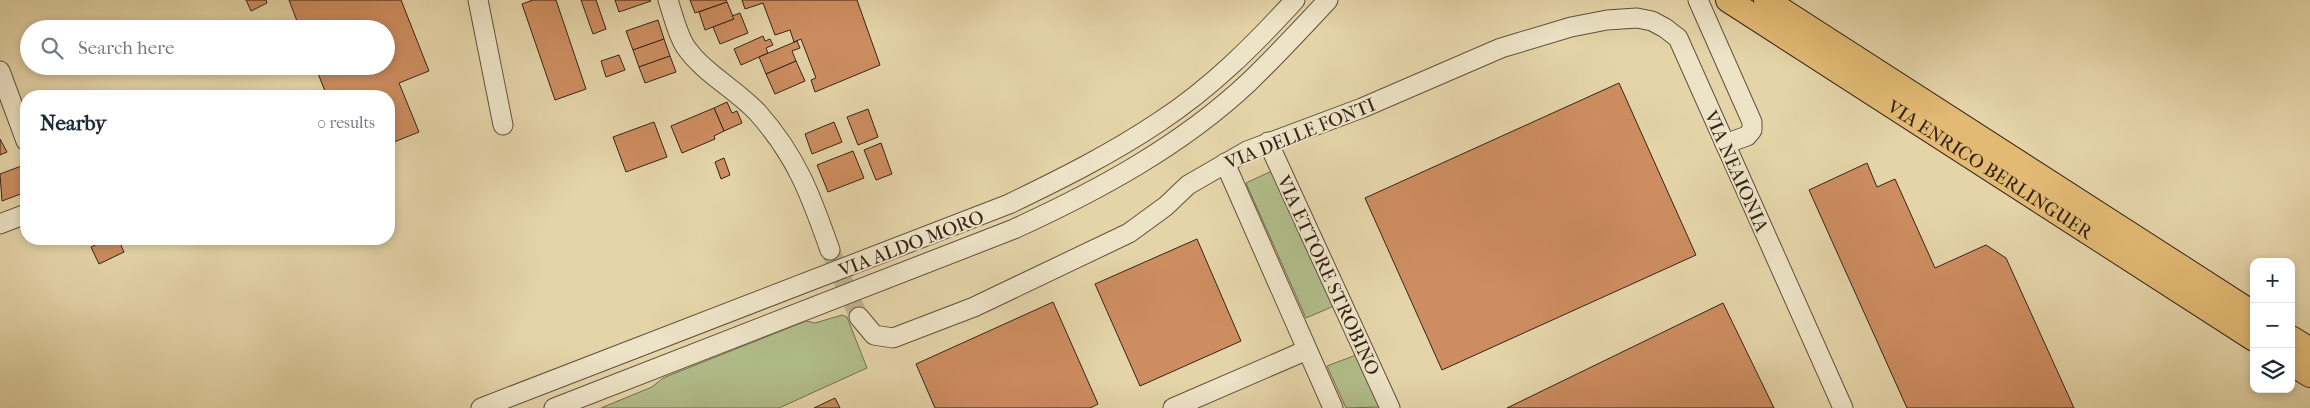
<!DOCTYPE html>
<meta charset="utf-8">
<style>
body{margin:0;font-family:"IM FELL French Canon",serif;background:#f2f2f3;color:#1f2937}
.controls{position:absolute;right:15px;bottom:15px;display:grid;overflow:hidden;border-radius:10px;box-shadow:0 2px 8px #0003}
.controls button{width:45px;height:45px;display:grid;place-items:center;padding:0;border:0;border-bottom:1px solid #e0e1e3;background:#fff;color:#1f2937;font:25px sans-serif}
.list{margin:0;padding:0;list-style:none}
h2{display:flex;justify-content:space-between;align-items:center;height:65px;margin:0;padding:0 20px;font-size:21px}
h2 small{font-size:16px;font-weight:400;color:#747a83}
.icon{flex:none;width:28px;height:28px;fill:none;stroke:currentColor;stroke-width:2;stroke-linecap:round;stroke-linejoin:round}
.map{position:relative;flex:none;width:2310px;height:408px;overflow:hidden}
.search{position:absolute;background:#fff;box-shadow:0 2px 8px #0003;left:20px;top:20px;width:375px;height:55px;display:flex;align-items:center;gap:12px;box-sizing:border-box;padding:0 18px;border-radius:28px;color:#747a83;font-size:19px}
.panel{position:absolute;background:#fff;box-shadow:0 2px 8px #0003;left:20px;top:90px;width:375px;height:155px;border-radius:20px}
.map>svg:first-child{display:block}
.green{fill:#b1bd8a;stroke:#747052}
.building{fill:#cd8d60;stroke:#362419}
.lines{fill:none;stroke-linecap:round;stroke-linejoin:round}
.minor-tunnel{stroke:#c1b18b;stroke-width:19;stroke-dasharray:19 9;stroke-linecap:butt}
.minor-casing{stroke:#62503d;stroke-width:21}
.major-casing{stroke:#362419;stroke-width:26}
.minor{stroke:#ede3c6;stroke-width:19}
.major{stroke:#e2ba74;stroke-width:24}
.labels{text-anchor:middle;stroke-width:4;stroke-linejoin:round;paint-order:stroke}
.street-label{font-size:19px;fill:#362419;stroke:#ede3c6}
</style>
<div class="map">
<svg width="2310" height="408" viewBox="0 0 2310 408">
<rect width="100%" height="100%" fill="#e4d4a8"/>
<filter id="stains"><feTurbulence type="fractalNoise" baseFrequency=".004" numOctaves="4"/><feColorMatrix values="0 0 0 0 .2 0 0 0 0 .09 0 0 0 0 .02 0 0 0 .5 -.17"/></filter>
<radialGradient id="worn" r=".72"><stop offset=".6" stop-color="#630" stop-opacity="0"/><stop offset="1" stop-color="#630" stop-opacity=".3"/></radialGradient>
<g class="green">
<path d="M1274,170L1334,306L1306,318L1246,183Z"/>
<path d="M842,315L847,317L867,368L779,408H601L652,387L663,378L806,321L815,323Z"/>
<path d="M1356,355L1379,407L1346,408L1327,366Z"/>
</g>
<g class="building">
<path d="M246,0H266L267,3L251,11Z"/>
<path d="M289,0H401L429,71L399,83L419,132L389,144V96H327L315,66H386V29H300Z"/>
<path d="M533,0H556L586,89L555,100L522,4Z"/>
<path d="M581,0H596L606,29L593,34Z"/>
<path d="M615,0H650L651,1L619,12Z"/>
<path d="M690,0H726L727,2L695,13Z"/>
<path d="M742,0H857L880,65L815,92L811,80L816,78L801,39L794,42L790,30L775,35L763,3L745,9Z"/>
<path d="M727,2L734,19L705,30L699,12Z"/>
<path d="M740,13L748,33L720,44L713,27L734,19L732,16Z"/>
<path d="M658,20L664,39L633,50L626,31Z"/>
<path d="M763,36L765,41L770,39L773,45L766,48L768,53L741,65L734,49Z"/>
<path d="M664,39L670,56L639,67L633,50Z"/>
<path d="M797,41L800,48L792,51L796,61L766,74L759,57Z"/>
<path d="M619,55L625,70L606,77L601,61Z"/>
<path d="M670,56L676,72L645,83L639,67Z"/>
<path d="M796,61L805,81L775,94L766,74Z"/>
<path d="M1619,83L1696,255L1442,370L1365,198Z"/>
<path d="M727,102L732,113L737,111L742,123L724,131L714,108Z"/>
<path d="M714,108L724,131L714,136L715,139L682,153L671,126Z"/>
<path d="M868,109L878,137L858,145L847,117Z"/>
<path d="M654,122L667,157L626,172L613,137Z"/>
<path d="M834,122L842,142L812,154L805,134Z"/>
<path d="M0,139L7,152L0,155Z"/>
<path d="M881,143L892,174L876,180L864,150Z"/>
<path d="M853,151L864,178L828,192L817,165Z"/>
<path d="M724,158L730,175L721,179L715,162Z"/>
<path d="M1867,163L1877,187L1895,179L1935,268L1986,245L2006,258L2074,408H1907L1809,190Z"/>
<path d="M24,165L26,171V192L2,201L0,174Z"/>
<path d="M107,239H118L124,252L99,264L91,247Z"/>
<path d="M1197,239L1241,341L1140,386L1095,284Z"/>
<path d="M1053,302L1098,404L1090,408H935L916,364Z"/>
<path d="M1723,303L1774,408H1507Z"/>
<path d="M835,398L840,408H814Z"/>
</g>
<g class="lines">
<path class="minor-tunnel" d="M830,250L859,317"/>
<defs>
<g id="minor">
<path d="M478,0L503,125"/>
<path d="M668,0C673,15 677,33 685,46C703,73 736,89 758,113C797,157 811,196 830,250"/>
<path d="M1698,0L1752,122V130L1747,136L1725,144"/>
<path d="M0,71L26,141"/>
<path d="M1268,142L1390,408"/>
<path d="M1225,163L1333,408"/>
<path d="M0,224L26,214"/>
<path d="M859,317L874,335L893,338L974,307L1129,233L1166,206L1188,185L1247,151L1362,108L1501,48L1571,27L1607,20L1637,18L1652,21L1665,28L1678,38L1843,408"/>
<path d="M481,408L1009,204C1061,179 1111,154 1159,122C1211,88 1254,45 1295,0"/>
<path d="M554,408L1014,229C1097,191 1181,146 1249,82C1276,56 1302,28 1328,0"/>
<path d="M1173,408L1307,350"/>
</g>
<g id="major">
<path id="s1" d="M1728,0L2254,339"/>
<path d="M1766,0L2254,314"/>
<path d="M2291,338L2310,350"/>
<path d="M2291,363L2310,375"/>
</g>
</defs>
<use href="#minor" class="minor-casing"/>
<use href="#major" class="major-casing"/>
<use href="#minor" class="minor"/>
<use href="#major" class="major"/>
</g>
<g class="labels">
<g class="street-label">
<text transform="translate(1300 133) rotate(-22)" y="7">VIA DELLE FONTI</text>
<text dy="7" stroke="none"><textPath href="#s1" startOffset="312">VIA ENRICO BERLINGUER</textPath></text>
<text transform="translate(1737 171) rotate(66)" y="7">VIA NEAIONIA</text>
<text transform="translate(911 243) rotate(-21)" y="7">VIA ALDO MORO</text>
<text transform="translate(1329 275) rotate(65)" y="7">VIA ETTORE STROBINO</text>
</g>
</g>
<rect width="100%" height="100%" filter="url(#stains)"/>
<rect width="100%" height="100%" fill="url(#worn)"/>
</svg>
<div class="controls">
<button>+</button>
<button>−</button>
<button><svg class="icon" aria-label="layers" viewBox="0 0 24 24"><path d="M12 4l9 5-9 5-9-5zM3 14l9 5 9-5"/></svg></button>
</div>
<div class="search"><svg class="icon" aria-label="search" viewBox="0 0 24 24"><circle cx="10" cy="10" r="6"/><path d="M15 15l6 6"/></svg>Search here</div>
<section class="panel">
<h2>Nearby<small>0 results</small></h2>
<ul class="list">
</ul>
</section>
</div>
